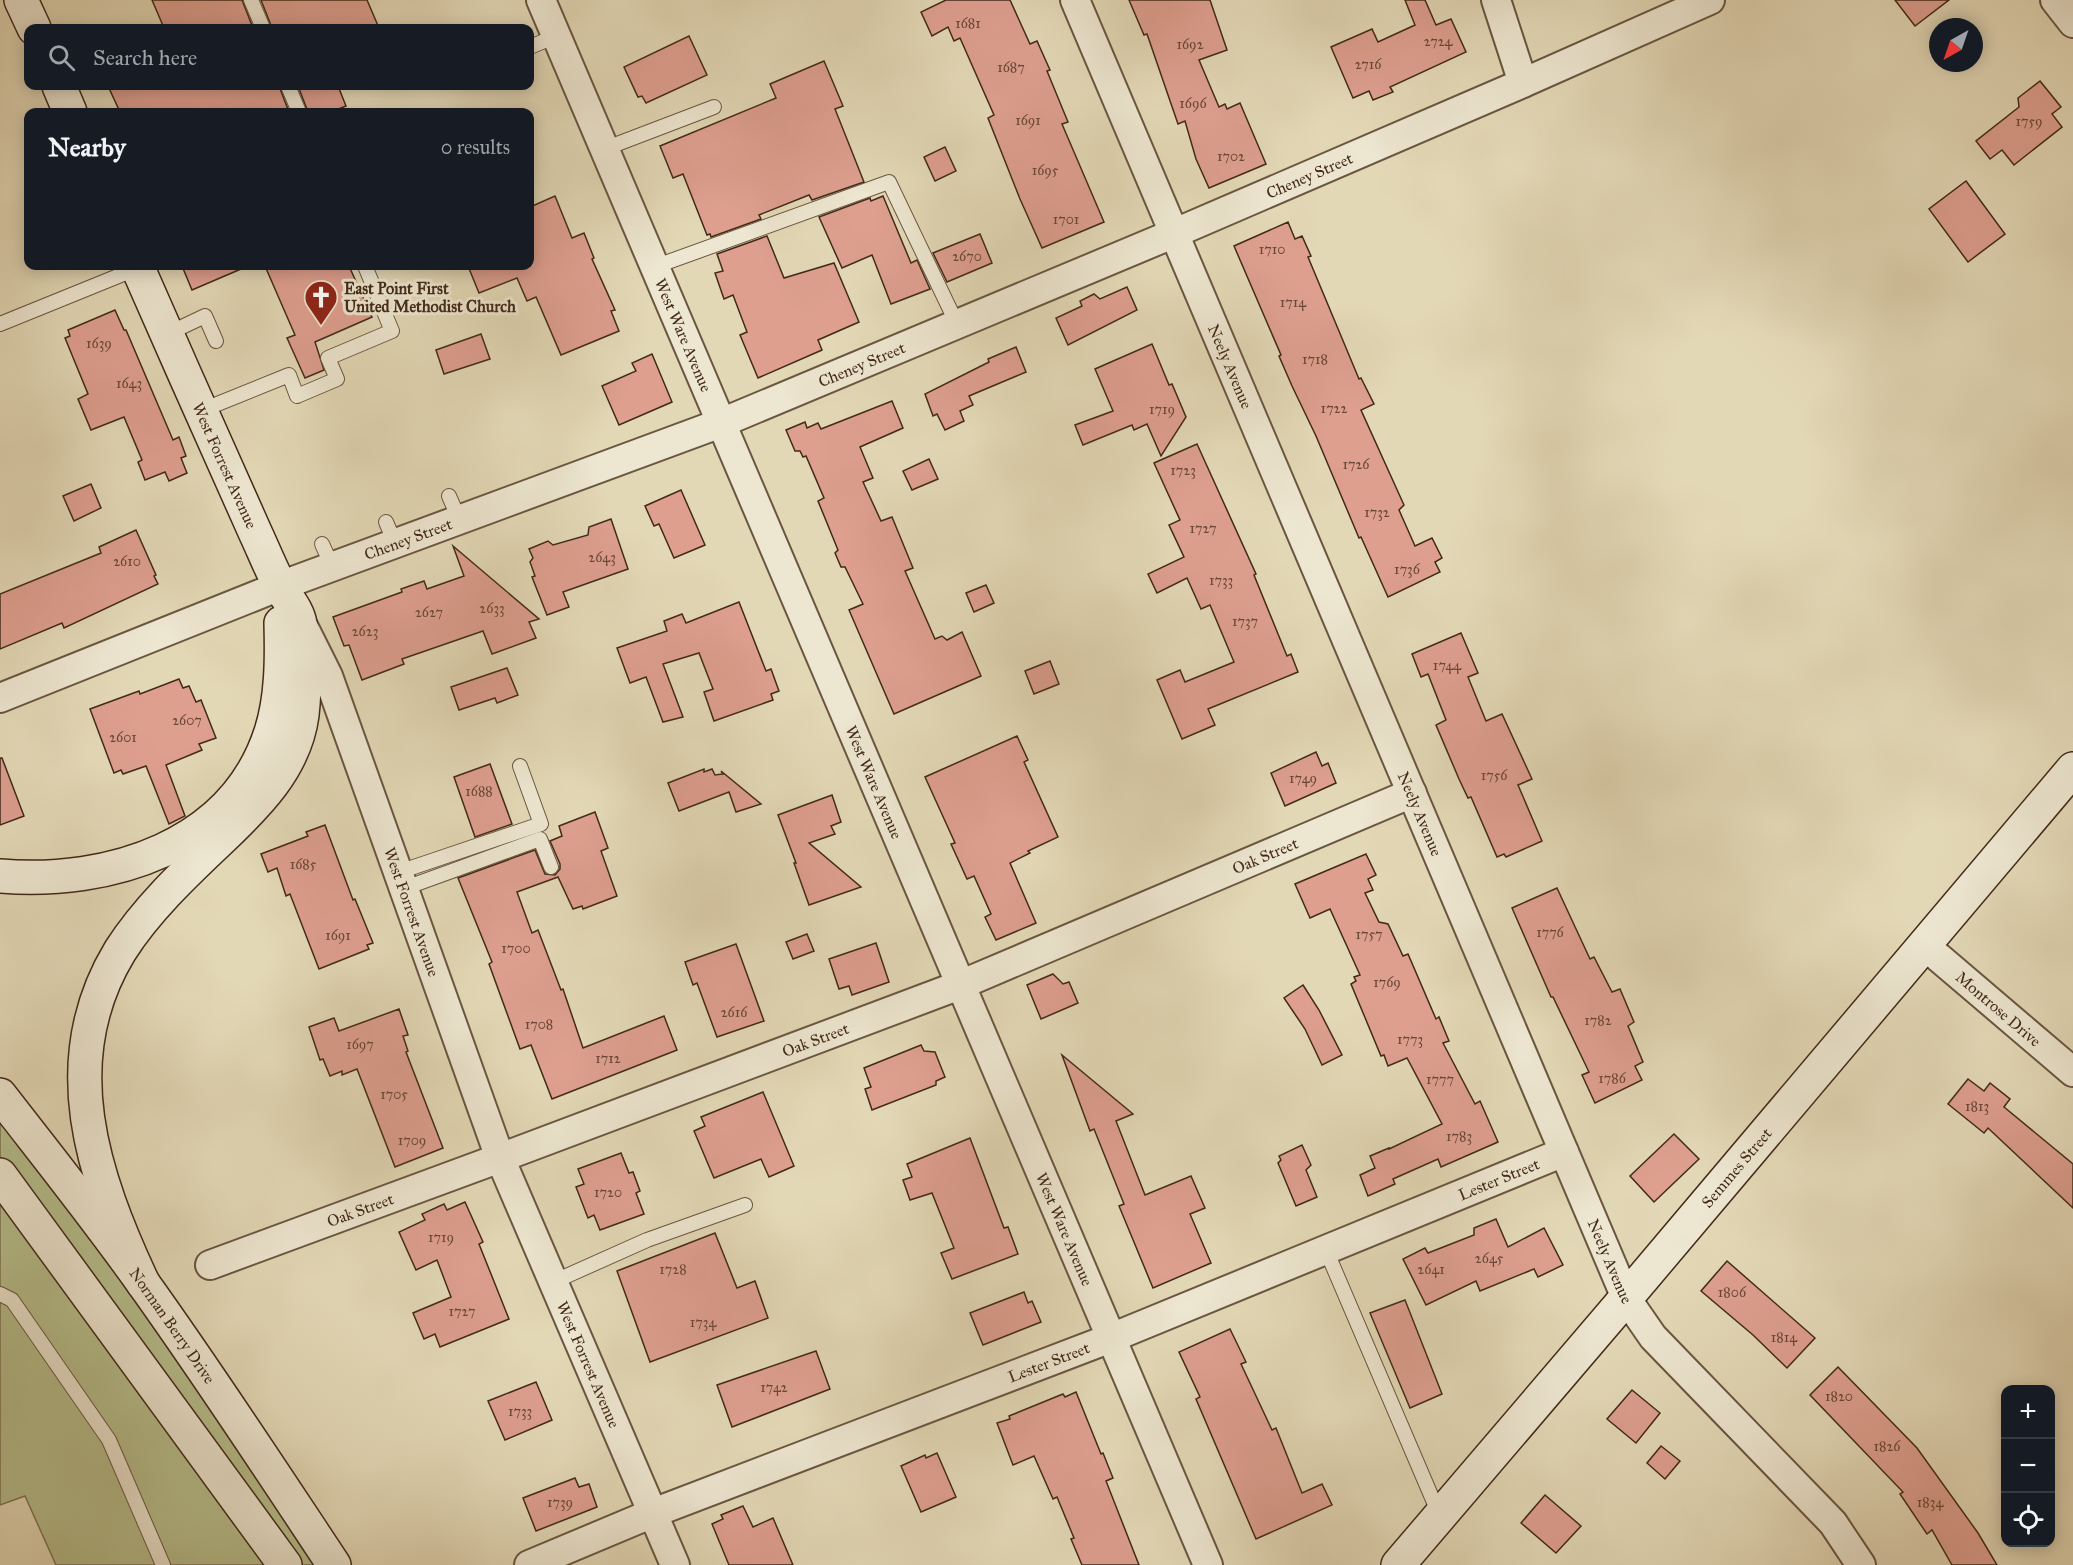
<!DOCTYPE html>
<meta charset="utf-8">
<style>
body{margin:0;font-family:"IM FELL Great Primer",serif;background:#242831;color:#f1f3f6}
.controls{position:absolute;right:18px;bottom:18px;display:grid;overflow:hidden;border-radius:12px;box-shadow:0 3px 15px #0003}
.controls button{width:54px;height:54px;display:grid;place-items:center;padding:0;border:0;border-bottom:2px solid #363941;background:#171b24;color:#f1f3f6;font:30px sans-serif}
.compass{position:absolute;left:1929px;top:18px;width:54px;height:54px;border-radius:50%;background:#171b24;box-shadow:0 3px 15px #0003;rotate:220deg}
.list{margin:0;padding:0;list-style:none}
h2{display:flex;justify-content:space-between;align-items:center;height:78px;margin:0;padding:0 24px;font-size:26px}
h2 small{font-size:20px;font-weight:400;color:#9ea1a6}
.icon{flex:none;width:33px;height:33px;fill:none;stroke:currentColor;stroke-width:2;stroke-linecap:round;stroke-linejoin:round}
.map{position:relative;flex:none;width:2073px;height:1565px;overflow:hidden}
.search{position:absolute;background:#171b24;box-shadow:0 3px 15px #0003;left:24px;top:24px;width:510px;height:66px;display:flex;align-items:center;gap:15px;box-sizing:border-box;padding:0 21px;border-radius:12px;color:#9ea1a6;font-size:22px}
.panel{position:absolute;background:#171b24;box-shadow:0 3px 15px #0003;left:24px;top:108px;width:510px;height:162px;border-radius:12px}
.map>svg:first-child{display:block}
.green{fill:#b6be8c;stroke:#7c7452;stroke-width:1.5}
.building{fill:#de9f8f;stroke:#422a19;stroke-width:1.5}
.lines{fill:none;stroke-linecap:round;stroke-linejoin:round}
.lane-casing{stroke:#6a5640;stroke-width:16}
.street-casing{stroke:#6a5640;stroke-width:32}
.secondary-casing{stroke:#422a19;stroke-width:36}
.lane{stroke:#ede6d0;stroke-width:14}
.street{stroke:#ede6d0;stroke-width:28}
.secondary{stroke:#ede6d0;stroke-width:33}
.labels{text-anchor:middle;stroke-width:6;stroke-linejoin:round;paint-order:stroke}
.number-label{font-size:14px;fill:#694736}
.street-label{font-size:16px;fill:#422a19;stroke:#ede6d0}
.poi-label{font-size:16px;font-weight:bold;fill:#422a19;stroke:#ede6d0;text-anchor:start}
</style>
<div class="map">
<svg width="2073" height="1565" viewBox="0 0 2073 1565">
<rect width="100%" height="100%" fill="#e3d8b6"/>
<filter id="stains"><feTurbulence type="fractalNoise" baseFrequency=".00333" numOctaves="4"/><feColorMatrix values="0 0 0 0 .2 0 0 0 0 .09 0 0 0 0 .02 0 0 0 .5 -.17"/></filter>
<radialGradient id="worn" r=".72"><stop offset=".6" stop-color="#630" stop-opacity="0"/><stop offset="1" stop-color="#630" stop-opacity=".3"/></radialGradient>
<path class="green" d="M0,1112L255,1466L319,1565H56L25,1496L0,1505Z"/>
<g class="building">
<path d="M152,0H242L253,28H164Z"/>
<path d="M261,0H367L379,28H272Z"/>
<path d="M946,0H1010L1030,44L1037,41L1050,70L1047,71L1068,122L1062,124L1104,222L1042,248L1020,199L988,118L994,115L960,38L954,41L948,27L932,36L921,12Z"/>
<path d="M1129,0H1210L1227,50L1199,60L1219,107L1225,104L1227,109L1240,103L1266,164L1209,188L1196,159L1185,121L1178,124L1147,34L1144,35Z"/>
<path d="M1405,0H1425L1436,25L1451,19L1466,52L1390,87L1393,92L1373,100L1369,91L1353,98L1331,47L1372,29L1378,42L1415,25Z"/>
<path d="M1895,0H1949L1915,26Z"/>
<path d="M689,36L707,75L646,103L642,96L638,97L624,67Z"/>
<path d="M824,61L843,106L835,109L864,182L812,200L809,195L759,215L761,219L711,237L710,234L707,235L683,174L673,178L660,146L776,98L770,84Z"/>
<path d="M2040,81L2061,107L2052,114L2062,127L2014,165L2002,150L1990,159L1976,141L2019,107L2018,98Z"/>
<path d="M108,86H279L289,112H120Z"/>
<path d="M298,86H338L346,106L331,112H308Z"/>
<path d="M945,147L956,171L935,181L924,157Z"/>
<path d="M1966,181L2005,234L1968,262L1929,209Z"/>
<path d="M555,196L572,238L584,233L594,258L592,259L615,310L611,311L619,331L561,355L536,297L527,301L517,278L479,293L468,266H530V207Z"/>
<path d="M883,196L911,263L917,260L930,289L891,304L872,255L842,268L819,217L870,198L871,201Z"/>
<path d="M1288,222L1295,239L1302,236L1311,256L1308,257L1359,379L1361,378L1374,404L1361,410L1404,505L1399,510L1415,546L1432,538L1442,558L1435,562L1440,572L1388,597L1361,537L1359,538L1316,436L1292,386L1279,356L1281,355L1234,246Z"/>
<path d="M980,234L992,263L947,282L933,253Z"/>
<path d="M767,236L784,278L834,263L859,322L818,340L822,350L758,378L740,335L747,332L733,295L724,299L715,273L723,271L717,254Z"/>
<path d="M182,266H248L192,290Z"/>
<path d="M265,266H349L372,317L315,342L324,370L305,378L287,338L295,335Z"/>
<path d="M1127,287L1137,310L1068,345L1056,318L1082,306L1080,301L1094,294L1100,299Z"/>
<path d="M115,310L124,330H126L173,440L179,437L186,456L181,458L187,473L169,481L165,472L145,480L138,462L142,460L124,417L91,430L78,399L88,394L65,338L70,336L68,330Z"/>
<path d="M481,334L490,359L444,374L436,350Z"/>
<path d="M1152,344L1169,385L1172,384L1186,417L1161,456L1147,424L1134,430L1132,425L1083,445L1075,425L1113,411L1095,369Z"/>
<path d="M1016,347L1026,372L969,396L973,405L960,411L964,421L945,430L937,414L933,416L925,394L989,362L988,359Z"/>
<path d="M652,354L672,402L619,425L602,386L636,371L632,363Z"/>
<path d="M892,401L903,428L860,447L873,478L863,482L881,521L892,517L913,568L905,571L935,639L942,636L947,640L962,632L981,676L894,714L849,610L863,604L845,567H841L835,553L838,550L818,501L824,498L806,456L803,457L800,451H795L786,430L805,422L807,428L818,423L821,429Z"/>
<path d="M1197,444L1256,574L1254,575L1287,656L1291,654L1298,672L1208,709L1215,725L1182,739L1157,680L1180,670L1185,682L1234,662L1210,605L1201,609L1187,578L1157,593L1148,574L1184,557L1169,525L1180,520L1154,463Z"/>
<path d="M929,459L938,479L912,490L903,471Z"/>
<path d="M91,484L101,508L74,521L63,496Z"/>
<path d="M681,490L705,545L674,558L659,524L654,526L645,506Z"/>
<path d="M611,519L628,569L563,592L569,607L547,615L532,577L535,576L530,562L533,558L529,549L548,541L553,545L588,535L589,527Z"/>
<path d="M136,530L156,575L154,576L158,584L64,628L62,623L0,649V594L101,553L99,547Z"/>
<path d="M453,546L539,619L529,622L536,638L492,654L483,631L402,659L404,664L362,680L349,645L344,646L333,617L402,592L401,589L424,581L427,589L464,576Z"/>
<path d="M986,585L994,603L974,612L966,593Z"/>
<path d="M739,602L766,671L771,669L779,691L771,694L773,700L714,721L704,692L713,689L699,653L663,664L683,717L663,722L646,677L630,683L617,648L667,631L664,621L682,614L686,623Z"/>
<path d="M1461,633L1478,673L1468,677L1486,721L1502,714L1532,779L1518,785L1542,841L1506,857L1504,854L1497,857L1471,797L1468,798L1459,779L1436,725L1446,720L1428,674L1421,677L1412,654Z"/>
<path d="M1050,661L1059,684L1034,694L1025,671Z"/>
<path d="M507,668L518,695L497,703L495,698L459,710L451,687Z"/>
<path d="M179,679L183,688L189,686L196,702L201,700L216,738L199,744L202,750L166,765L185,816L169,824L146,766L123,774L121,770L114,773L90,709L139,691L140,694Z"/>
<path d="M1017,736L1028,760L1024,762L1058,837L1028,851L1030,853L1010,863L1036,923L996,940L985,917L991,914L974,876L967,879L951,844L955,843L925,777Z"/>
<path d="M1316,752L1322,766L1328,763L1336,783L1285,806L1271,773Z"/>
<path d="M0,758H2L24,816L0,825Z"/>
<path d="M490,764L512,824L475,837L454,777Z"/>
<path d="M704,769V772L712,769L715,775L723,774L721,771L761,804L736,812L729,792L679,811L668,783Z"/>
<path d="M832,795L841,822L831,826L835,834L809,843L861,887L809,905L794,863H796L778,815Z"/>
<path d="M595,812L608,848L601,851L617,896L583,909L582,906L573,909L558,877L517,892L532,933L538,930L561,990L563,989L583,1048L664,1016L677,1050L552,1099L531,1045L520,1049L489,964L492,962L458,878L535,850L545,874L555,875L560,869V864L550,841L562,836L559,826Z"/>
<path d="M325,825L353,900L355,899L373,943L367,945L369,949L319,969L290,894L286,896L277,868L268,872L261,854L308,836L306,832Z"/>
<path d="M1366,854L1376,875L1368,879L1373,890L1365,893L1379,922L1388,924L1403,956L1408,954L1436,1019L1439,1017L1449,1041L1443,1043L1475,1104L1480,1101L1498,1142L1441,1167L1438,1159L1393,1179L1395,1184L1368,1196L1360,1175L1375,1168L1370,1156L1389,1148V1149L1442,1124L1407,1058L1388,1066L1384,1055L1381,1056L1351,984L1356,981L1354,977L1360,975L1330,909L1310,918L1295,884Z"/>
<path d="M1557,888L1590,959L1594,957L1612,992L1620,989L1634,1022L1628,1026L1643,1062L1635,1066L1642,1080L1595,1103L1582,1075L1589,1072L1553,997H1551L1512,908Z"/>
<path d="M807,934L814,951L793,959L786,942Z"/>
<path d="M876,943L889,982L852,995L849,986L839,989L829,959Z"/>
<path d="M736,944L764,1021L717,1037L697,983L693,985L685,962Z"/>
<path d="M1053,974L1063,984L1069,982L1078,1003L1041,1019L1027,985Z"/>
<path d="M1303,985L1319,1010L1342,1055L1322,1065L1305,1029L1284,998Z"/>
<path d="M399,1009L408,1035L403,1036L408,1051L406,1052L443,1148L395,1167L357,1069L342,1075V1071L330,1076L323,1059L320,1060L309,1027L334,1018L339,1031Z"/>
<path d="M921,1045L924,1051L935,1052L945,1077L936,1081V1085L872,1110L865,1089L871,1087L864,1068Z"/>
<path d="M1062,1055L1133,1114L1116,1121L1145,1195L1191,1176L1205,1208L1190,1214L1211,1263L1153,1288L1119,1206L1124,1204L1094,1129L1090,1131Z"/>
<path d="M1968,1079L1984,1091L1990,1083L2010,1099L2004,1107L2073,1164V1208L1988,1128L1984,1133L1948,1104Z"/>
<path d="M763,1092L794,1166L769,1177L761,1159L714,1178L694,1131L705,1126L701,1117Z"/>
<path d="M1674,1134L1699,1159L1654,1202L1630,1176Z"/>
<path d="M970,1138L1004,1228L1008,1227L1018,1254L952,1279L941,1253L954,1248L932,1193L910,1200L903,1180L912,1177L907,1164Z"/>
<path d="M1302,1145L1311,1165L1306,1170L1317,1197L1296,1206L1278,1163L1281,1160L1279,1156Z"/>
<path d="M621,1153L629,1173L633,1172L640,1191L636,1193L644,1214L600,1230L594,1215L588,1218L576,1187L584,1184L578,1169Z"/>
<path d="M465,1202L483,1242L479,1244L509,1319L440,1347L435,1334L424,1339L413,1313L451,1297L437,1260L416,1270L399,1232L425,1220L422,1214L444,1204L447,1210Z"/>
<path d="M1496,1219L1508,1247L1544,1228L1563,1265L1538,1277L1534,1269L1480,1291L1476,1281L1426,1305L1403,1259L1425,1248L1428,1253L1474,1235V1228Z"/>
<path d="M715,1233L737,1288L755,1281L768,1318L650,1362L617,1271Z"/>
<path d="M1727,1261L1815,1338L1787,1368L1753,1335L1701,1291Z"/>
<path d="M1024,1292L1028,1303L1032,1301L1041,1322L983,1345L970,1313Z"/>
<path d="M1405,1300L1442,1394L1410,1408L1370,1313Z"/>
<path d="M1230,1329L1246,1362L1241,1364L1272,1430L1276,1428L1302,1493L1322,1484L1332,1505L1256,1539L1196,1399L1200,1397L1179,1352Z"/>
<path d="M816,1351L830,1389L732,1427L717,1385Z"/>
<path d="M1838,1367L1917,1448L1978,1533L1997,1565H1952L1932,1530L1927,1534L1900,1494L1903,1492L1810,1395Z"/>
<path d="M536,1382L552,1420L505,1440L488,1401Z"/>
<path d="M1632,1390L1660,1413L1636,1443L1607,1419Z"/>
<path d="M1076,1392L1101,1454L1103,1453L1113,1478L1106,1481L1139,1565H1082L1071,1539L1074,1538L1057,1497L1053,1499L1034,1456L1013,1465L997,1423L1010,1419L1009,1416L1063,1394L1065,1397Z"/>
<path d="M1661,1446L1680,1461L1665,1479L1647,1463Z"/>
<path d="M937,1453L956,1497L921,1512L901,1466L925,1455L926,1458Z"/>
<path d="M575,1478L579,1487L589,1484L597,1507L536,1531L523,1498Z"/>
<path d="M1545,1495L1581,1526L1556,1553L1521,1523Z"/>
<path d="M743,1506L753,1527L773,1518L793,1565H729L712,1524L723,1519L721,1515Z"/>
</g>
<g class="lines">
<defs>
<g id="lane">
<path d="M251,0L263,28"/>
<path d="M530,47L556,36"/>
<path d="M288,86L299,112"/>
<path d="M604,149L714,107"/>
<path d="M654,267L889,182L957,324"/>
<path d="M0,324L138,268"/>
<path d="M167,334L205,316L216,341"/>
<path d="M200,411L289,375L297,396L337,379L328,358L392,331L365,266"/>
<path d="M449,496L459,519"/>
<path d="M386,522L395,543"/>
<path d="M322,544L332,566"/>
<path d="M399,872L541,824L520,766"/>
<path d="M405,888L540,839L551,867"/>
<path d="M1326,1250L1439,1514"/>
<path d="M553,1282L647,1240L745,1205"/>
<path d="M0,1294L12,1300L109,1440L163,1565"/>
</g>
<g id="street">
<path id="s1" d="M541,0L1208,1565"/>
<path id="s2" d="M1075,0L1626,1298L1653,1337L1833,1523L1861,1565"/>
<path d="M1496,0L1523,83"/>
<path d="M2055,0L2073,23"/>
<path id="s3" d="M304,628L328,676L500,1158L675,1565"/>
<path id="s4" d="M0,698L280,586L721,423L1175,233L1523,83L1710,0"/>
<path id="s5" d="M1924,945L2073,1072"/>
<path id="s6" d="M210,1265L500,1158L960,985L1412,793"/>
<path id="s7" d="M529,1565L653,1513L1111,1338L1564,1152"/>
</g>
<g id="secondary">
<path d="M21,0L34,28"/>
<path d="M59,86L70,112"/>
<path id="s8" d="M137,266C176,355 215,443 255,532C263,549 270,567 279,584C285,596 298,610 300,624C306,652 305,686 302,715C295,768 256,806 219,841C184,874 146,910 120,951C53,1061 93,1176 143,1283"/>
<path d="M0,876C109,885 234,847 271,732C282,698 282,658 281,623"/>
<path id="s9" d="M0,1095C48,1157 97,1218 143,1283C209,1375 271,1470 334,1565"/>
<path d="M0,1175L285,1565"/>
<path id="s10" d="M1398,1565L1626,1298L2073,769"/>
</g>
</defs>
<use href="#lane" class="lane-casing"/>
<use href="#street" class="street-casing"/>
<use href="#secondary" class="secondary-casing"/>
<use href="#lane" class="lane"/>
<use href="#street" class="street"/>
<use href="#secondary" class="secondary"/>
</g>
<defs>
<symbol id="church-pin" viewBox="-11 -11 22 30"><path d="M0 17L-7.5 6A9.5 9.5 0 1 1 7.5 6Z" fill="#8f2418" stroke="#ede6d0"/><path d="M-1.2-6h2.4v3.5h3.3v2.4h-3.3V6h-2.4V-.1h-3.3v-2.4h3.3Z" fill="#fff"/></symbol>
</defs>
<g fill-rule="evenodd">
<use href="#church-pin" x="302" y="278" width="38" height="52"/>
</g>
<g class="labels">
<g class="number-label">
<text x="968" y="28">1681</text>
<text x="1438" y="46">2724</text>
<text x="1190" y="49">1692</text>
<text x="1368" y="69">2716</text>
<text x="1011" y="72">1687</text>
<text x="1193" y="108">1696</text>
<text x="1028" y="125">1691</text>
<text x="2029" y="126">1759</text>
<text x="1231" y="161">1702</text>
<text x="1045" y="175">1695</text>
<text x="1066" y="224">1701</text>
<text x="1272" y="254">1710</text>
<text x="967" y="261">2670</text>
<text x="1293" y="307">1714</text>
<text x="99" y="348">1639</text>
<text x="1315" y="364">1718</text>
<text x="129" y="388">1643</text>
<text x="1334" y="413">1722</text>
<text x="1162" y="414">1719</text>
<text x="1356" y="469">1726</text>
<text x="1183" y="475">1723</text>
<text x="1377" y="517">1732</text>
<text x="1203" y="533">1727</text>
<text x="602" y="562">2643</text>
<text x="127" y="566">2610</text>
<text x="1407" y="574">1736</text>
<text x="1221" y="585">1733</text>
<text x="492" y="613">2633</text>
<text x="429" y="617">2627</text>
<text x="1245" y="626">1737</text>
<text x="365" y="636">2623</text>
<text x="1447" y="670">1744</text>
<text x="187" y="725">2607</text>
<text x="123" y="742">2601</text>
<text x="1494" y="780">1756</text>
<text x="1303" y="783">1749</text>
<text x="479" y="796">1688</text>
<text x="303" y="869">1685</text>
<text x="1550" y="937">1776</text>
<text x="1369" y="939">1757</text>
<text x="338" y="940">1691</text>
<text x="516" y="953">1700</text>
<text x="1387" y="987">1769</text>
<text x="734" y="1017">2616</text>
<text x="1598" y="1025">1782</text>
<text x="539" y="1029">1708</text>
<text x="1410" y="1044">1773</text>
<text x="360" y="1049">1697</text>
<text x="608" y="1063">1712</text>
<text x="1612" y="1083">1786</text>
<text x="1440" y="1084">1777</text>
<text x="394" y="1099">1705</text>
<text x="1977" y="1111">1813</text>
<text x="1459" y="1141">1783</text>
<text x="412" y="1145">1709</text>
<text x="608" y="1197">1720</text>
<text x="441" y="1242">1719</text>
<text x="1489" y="1263">2645</text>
<text x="673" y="1274">1728</text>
<text x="1431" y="1274">2641</text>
<text x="1732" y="1297">1806</text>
<text x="462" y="1316">1727</text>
<text x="703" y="1327">1734</text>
<text x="1784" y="1342">1814</text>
<text x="774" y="1392">1742</text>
<text x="1839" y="1401">1820</text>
<text x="520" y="1416">1733</text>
<text x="1887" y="1451">1826</text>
<text x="560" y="1507">1739</text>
<text x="1930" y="1507">1834</text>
</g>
<g class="street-label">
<text dy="6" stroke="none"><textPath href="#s4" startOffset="1410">Cheney Street</textPath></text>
<text dy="6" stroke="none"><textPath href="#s1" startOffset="364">West Ware Avenue</textPath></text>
<text dy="6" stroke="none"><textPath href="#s4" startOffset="924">Cheney Street</textPath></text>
<text dy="6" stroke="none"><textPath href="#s2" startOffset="398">Neely Avenue</textPath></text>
<text dy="6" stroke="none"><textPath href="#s8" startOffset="218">West Forrest Avenue</textPath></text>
<text dy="6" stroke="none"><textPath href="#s4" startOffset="438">Cheney Street</textPath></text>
<text dy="6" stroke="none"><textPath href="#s1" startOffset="850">West Ware Avenue</textPath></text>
<text dy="6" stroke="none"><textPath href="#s2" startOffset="884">Neely Avenue</textPath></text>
<text dy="6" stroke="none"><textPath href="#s6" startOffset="1132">Oak Street</textPath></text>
<text dy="6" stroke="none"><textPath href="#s3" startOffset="304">West Forrest Avenue</textPath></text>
<text dy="6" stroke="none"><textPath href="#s5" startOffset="98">Montrose Drive</textPath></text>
<text dy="6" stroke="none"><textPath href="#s6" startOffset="646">Oak Street</textPath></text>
<text dy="6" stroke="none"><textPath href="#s10" startOffset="522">Semmes Street</textPath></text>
<text dy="6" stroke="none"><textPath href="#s7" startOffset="1044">Lester Street</textPath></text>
<text dy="6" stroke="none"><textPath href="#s6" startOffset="160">Oak Street</textPath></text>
<text dy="6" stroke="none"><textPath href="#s1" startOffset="1336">West Ware Avenue</textPath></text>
<text dy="6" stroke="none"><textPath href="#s2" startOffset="1370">Neely Avenue</textPath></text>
<text dy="6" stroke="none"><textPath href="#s9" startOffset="288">Norman Berry Drive</textPath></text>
<text dy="6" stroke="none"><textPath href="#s7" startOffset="558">Lester Street</textPath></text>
<text dy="6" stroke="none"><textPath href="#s3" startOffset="790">West Forrest Avenue</textPath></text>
</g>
<g class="poi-label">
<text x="344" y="294">East Point First<tspan x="344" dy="18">United Methodist Church</tspan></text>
</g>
</g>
<rect width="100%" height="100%" filter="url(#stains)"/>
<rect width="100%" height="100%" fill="url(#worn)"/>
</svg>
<div class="controls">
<button>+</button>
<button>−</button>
<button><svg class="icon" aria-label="locate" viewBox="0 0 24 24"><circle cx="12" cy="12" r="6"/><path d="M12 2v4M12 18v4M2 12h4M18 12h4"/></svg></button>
</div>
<svg class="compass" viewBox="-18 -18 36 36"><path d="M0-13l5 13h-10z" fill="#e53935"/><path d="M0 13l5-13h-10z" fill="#9ea1a6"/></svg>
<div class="search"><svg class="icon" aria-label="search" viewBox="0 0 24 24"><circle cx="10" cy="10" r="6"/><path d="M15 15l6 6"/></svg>Search here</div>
<section class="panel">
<h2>Nearby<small>0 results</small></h2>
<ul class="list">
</ul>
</section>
</div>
